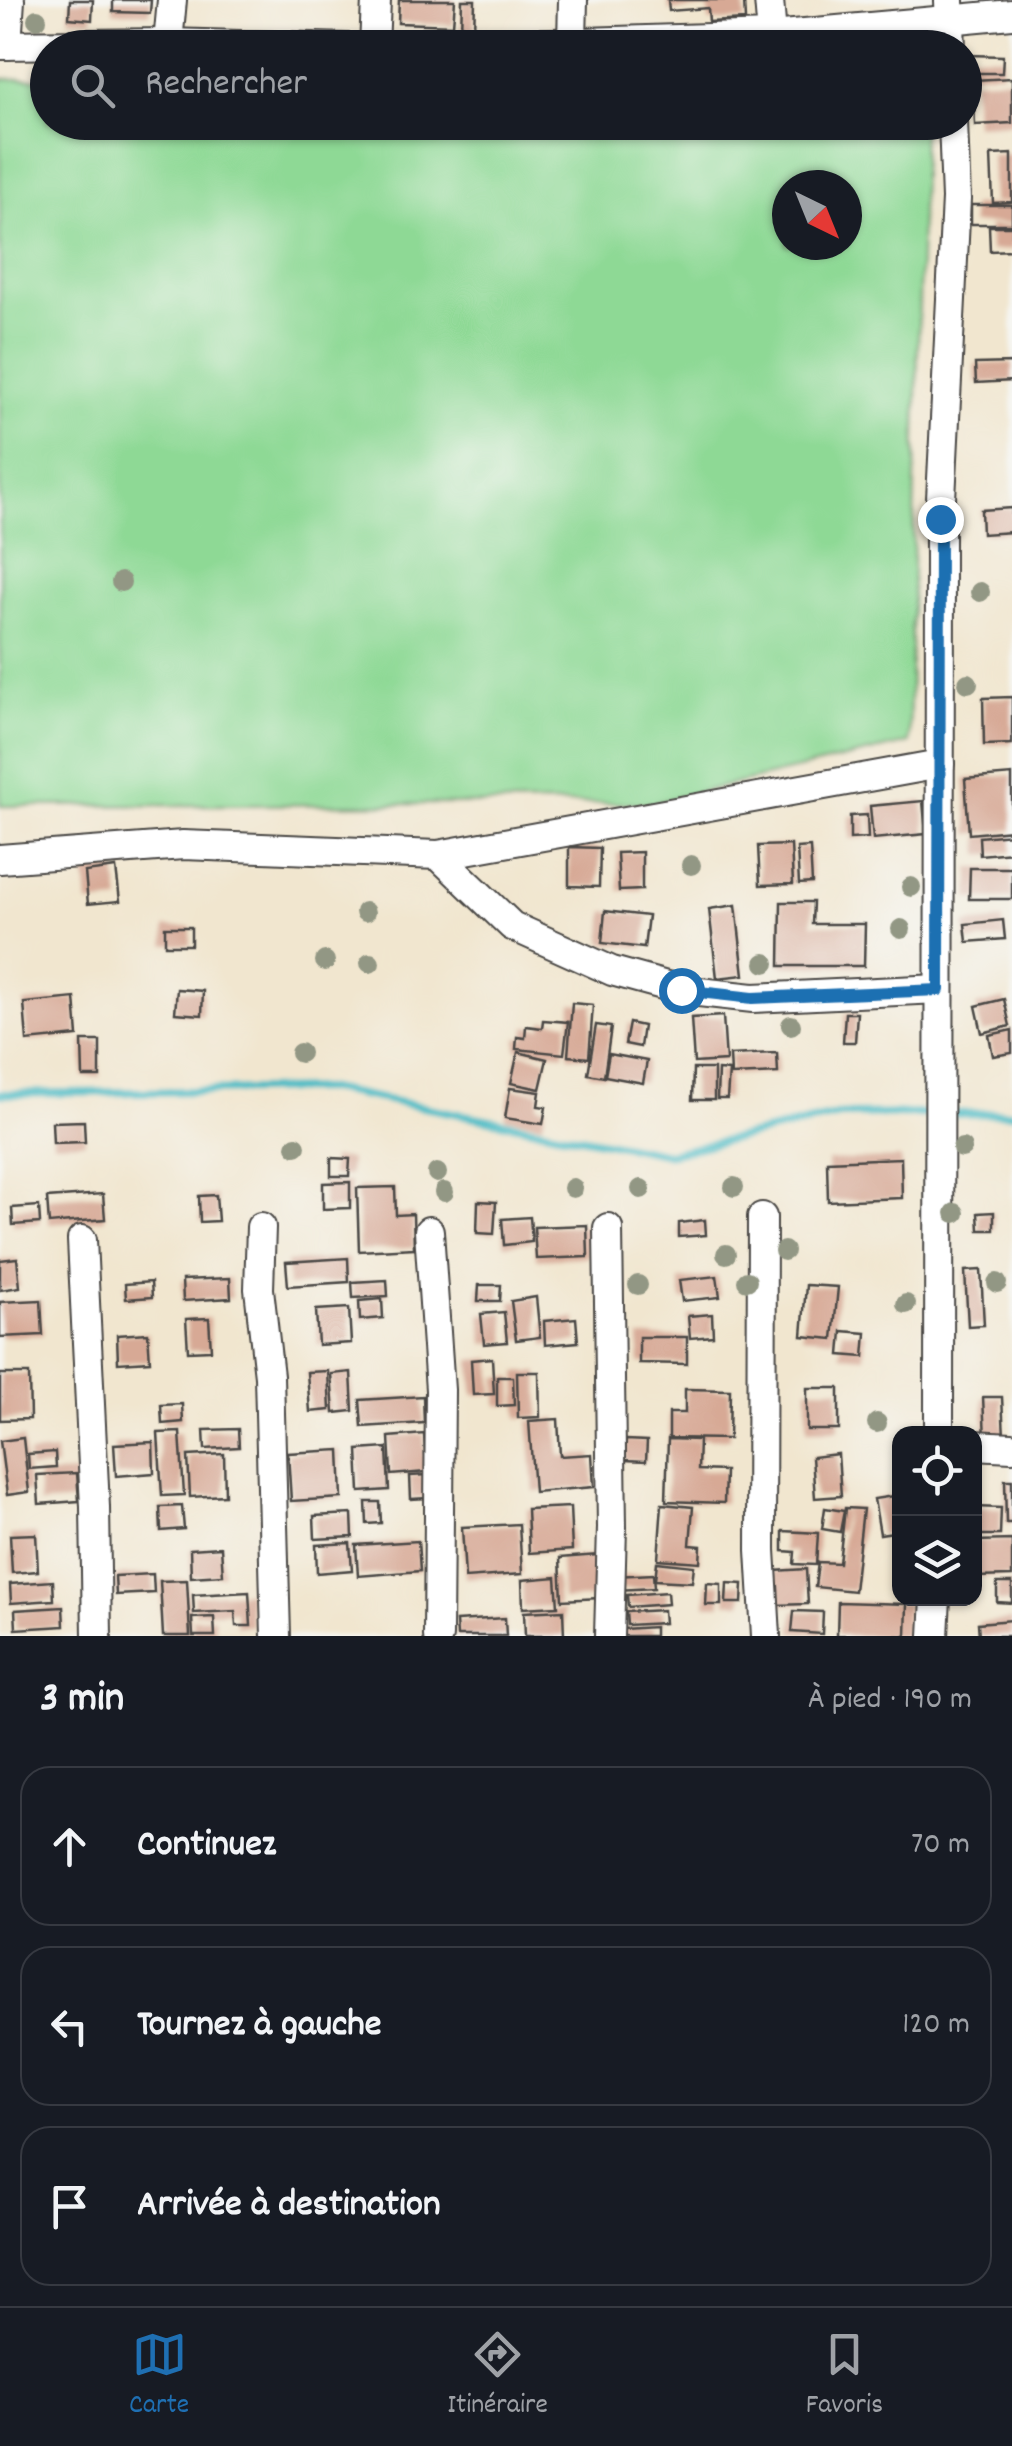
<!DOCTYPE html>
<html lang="fr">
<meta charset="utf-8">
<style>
body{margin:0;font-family:Dekko,sans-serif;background:#242831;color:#f1f3f6}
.controls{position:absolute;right:30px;bottom:30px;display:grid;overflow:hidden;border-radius:20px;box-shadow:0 2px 8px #0004}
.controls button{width:90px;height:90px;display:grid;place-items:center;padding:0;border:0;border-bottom:2px solid #363941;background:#171b24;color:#f1f3f6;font:50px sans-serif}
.compass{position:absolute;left:772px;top:170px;width:90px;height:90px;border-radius:50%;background:#171b24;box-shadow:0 2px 8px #0004;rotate:137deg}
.stop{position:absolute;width:30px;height:30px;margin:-22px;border:8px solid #1f6fb2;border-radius:50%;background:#fff}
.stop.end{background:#1f6fb2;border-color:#fff;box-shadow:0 2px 10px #0008}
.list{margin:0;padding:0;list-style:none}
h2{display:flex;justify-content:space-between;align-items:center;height:130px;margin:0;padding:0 40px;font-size:42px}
h2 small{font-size:32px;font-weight:400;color:#9ea1a6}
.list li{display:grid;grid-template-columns:65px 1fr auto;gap:30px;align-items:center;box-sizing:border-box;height:160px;margin:0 20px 20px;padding:0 20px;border:2px solid #363941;border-radius:30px}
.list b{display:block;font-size:38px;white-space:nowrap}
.list em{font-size:32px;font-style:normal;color:#9ea1a6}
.icon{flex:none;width:55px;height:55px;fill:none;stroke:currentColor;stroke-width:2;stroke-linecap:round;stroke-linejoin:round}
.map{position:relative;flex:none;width:1012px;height:1636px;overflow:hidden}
.search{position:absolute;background:#171b24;box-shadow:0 2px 8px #0004;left:30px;right:30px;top:30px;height:110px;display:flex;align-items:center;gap:25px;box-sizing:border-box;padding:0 35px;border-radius:55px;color:#9ea1a6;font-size:38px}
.sheet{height:670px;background:#171b24}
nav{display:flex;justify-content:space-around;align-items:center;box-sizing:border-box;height:140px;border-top:2px solid #363941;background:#171b24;font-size:28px;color:#9ea1a6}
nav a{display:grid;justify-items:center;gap:5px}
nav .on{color:#1f6fb2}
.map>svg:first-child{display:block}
.green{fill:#8ed995;stroke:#5c8260;stroke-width:2.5;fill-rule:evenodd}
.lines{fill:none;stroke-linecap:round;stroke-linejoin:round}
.stream{stroke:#4dbbc4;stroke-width:8}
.building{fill:#d7a995}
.minor-casing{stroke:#494744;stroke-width:32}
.minor{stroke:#fff;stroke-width:28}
.tree{fill:#929784}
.route{stroke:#1f6fb2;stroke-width:12}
</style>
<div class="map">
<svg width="1012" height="1636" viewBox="0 0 1012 1636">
<rect width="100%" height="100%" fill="#f6f6f2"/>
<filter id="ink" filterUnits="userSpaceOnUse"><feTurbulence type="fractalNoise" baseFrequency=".01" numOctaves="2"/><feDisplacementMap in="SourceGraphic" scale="20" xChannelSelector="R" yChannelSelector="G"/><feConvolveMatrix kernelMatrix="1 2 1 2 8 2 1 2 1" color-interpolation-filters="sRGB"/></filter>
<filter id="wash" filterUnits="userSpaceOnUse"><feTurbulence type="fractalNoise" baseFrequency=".0048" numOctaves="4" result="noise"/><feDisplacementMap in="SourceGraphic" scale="40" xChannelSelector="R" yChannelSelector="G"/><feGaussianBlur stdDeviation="2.25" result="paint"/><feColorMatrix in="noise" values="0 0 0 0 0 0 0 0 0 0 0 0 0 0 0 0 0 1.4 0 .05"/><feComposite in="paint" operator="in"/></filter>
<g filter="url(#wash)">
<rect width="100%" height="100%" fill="#f1e6cf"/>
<path class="green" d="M0,79H47L48,122L923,123L909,743L653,803L0,806ZM787,185H847V245H787Z"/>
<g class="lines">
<g class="stream">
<path d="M0,1094L329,1089L668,1154L839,1115L933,1114"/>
<path d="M947,1114L1012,1113"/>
</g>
</g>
<g id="blocks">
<g class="building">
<path d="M70,0H93L92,20L69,18Z"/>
<path d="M113,0H151L150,13L113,12Z"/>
<path d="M399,0H455L453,25L398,23Z"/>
<path d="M462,0H475L474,32H461Z"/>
<path d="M668,0H744L745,20L709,22L708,8L669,11Z"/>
<path d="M968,55L1003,56L1002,73H968Z"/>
<path d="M1012,78V123L975,125L973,80Z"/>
<path d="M1012,154V202L993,203L991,155Z"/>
<rect x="971" y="205" width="41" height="19"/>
<path d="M989,226H1012V250L990,251Z"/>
<path d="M1012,363V381L976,383L975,364Z"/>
<path d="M1012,508V532L982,534L981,510Z"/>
<path d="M1012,697V744L984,745L983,698Z"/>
<path d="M1012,775V830L969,834L965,779Z"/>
<path d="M923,801L926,834L873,839L870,806Z"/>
<path d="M867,815L868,838L850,839V816Z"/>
<path d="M1012,834V852L980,855L979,837Z"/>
<path d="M791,845L793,884L760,885L758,846Z"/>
<path d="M569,847L600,848L599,887L569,886Z"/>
<path d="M810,847L812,883L799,884L797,848Z"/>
<path d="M642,852V890L619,891L617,853Z"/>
<path d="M116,868L120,901L88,904L85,872Z"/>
<path d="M970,868H1012V899H969Z"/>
<path d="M781,902H813L812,924H865L864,966H780Z"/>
<path d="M736,905L744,975L717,978L709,909Z"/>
<path d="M605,911L648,916L644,948L602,943Z"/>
<path d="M1003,920L1005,939L967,942L965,924Z"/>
<rect x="165" y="927" width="26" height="18"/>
<path d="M177,989L203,991L202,1015L175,1013Z"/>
<path d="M75,998L78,1036L27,1041L24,1003Z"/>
<path d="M1004,999L1010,1026L982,1033L976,1006Z"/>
<path d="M572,1003L593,1005L589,1058L568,1056Z"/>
<path d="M845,1013H857L855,1042H843Z"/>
<path d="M723,1016L726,1061L694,1063L691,1018Z"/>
<path d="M543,1020L568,1022L564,1054L516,1049L517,1037L525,1038L526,1026L542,1028Z"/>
<path d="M629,1023L643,1026L640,1047L625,1044Z"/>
<path d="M596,1025L611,1027L604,1077L588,1074Z"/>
<path d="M1012,1030V1053L993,1056L989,1035Z"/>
<path d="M82,1041H100V1077H83Z"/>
<path d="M518,1052L547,1059L540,1089L511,1083Z"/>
<path d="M777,1053L778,1073L731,1075L730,1055Z"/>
<path d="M609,1054L647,1061L643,1083L605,1076Z"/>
<path d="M693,1069H714V1100H692Z"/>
<path d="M718,1070L729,1071L727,1099H717Z"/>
<path d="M510,1088L540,1092L538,1106L546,1107L543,1124L505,1118Z"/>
<path d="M84,1121L85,1142L53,1143L52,1122Z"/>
<path d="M331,1158L350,1159L349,1176H331Z"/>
<path d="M901,1158L902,1198L828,1201L827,1161Z"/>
<path d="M350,1182V1208L323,1209V1183Z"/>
<path d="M395,1187L396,1215L413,1214L414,1248L359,1251L357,1188Z"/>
<path d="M103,1194L105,1219L49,1224L47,1198Z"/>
<path d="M216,1195L218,1221L200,1222L199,1196Z"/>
<path d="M478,1201L496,1202L494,1234L477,1233Z"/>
<path d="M39,1206L40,1223L13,1225L12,1208Z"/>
<path d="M994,1212V1230H979L978,1213Z"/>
<path d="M530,1217L532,1242L504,1245L502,1219Z"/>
<path d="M705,1220L706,1235L679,1237V1223Z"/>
<path d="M587,1225L588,1257L536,1259L534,1227Z"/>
<path d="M17,1258L20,1287L0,1290V1260Z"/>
<path d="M348,1258L349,1282L288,1286L286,1262Z"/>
<path d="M981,1270L984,1325L968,1326L965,1271Z"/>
<path d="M717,1276L720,1297L682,1301L679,1280Z"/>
<path d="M230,1278L231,1298L183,1301L182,1280Z"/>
<path d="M387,1280L388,1296L353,1298L352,1282Z"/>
<path d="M151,1282L152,1297L126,1299L125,1284Z"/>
<path d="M479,1285H501L500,1301H478Z"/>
<path d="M806,1285L838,1287L833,1339L802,1336Z"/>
<path d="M536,1297L540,1337L516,1340L511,1301Z"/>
<path d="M382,1299L383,1318L360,1320L359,1301Z"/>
<path d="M41,1300L43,1335L0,1337V1302Z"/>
<path d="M349,1308L351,1343L318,1345L316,1310Z"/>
<path d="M504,1312L507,1342L484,1344L481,1314Z"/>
<path d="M712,1314L713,1336L690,1338L688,1316Z"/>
<path d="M209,1318L211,1350L188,1351L186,1319Z"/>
<path d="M576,1318L578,1342L545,1345L544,1321Z"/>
<path d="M842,1331L866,1333L864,1357L840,1355Z"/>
<path d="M148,1333L150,1361L118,1363L117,1335Z"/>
<path d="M639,1337H687V1364L639,1363Z"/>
<path d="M492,1358L494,1394L473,1395L471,1360Z"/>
<path d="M328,1371L330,1410L310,1412L307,1372Z"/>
<path d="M351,1372L353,1411L334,1413L331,1374Z"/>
<path d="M517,1372H539L540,1417L518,1418Z"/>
<path d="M0,1374H29L30,1419L0,1420Z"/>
<path d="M497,1377H513L514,1405L497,1406Z"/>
<rect x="807" y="1388" width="32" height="42"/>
<path d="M685,1389L730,1390L729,1439L669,1438V1413H685Z"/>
<path d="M423,1396L424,1423L362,1427L360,1400Z"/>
<path d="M983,1397H1002L1004,1437L985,1438Z"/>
<path d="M182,1404L183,1422L162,1424L161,1405Z"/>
<path d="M558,1419L560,1456L592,1454L594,1487L534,1492L529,1421Z"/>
<path d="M238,1429L239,1447L205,1449L204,1430Z"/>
<path d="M180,1432L184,1495L162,1496L158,1433Z"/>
<path d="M424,1434L426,1472L391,1475L389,1437Z"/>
<path d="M23,1438L29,1492L7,1495L0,1441Z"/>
<path d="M668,1439L699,1440L698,1470L725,1471L724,1503L666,1501Z"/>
<path d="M626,1440L647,1441L646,1461L625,1460Z"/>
<path d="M153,1442L154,1473L116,1476L114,1444Z"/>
<path d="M387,1448L389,1490L360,1492L358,1450Z"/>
<path d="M340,1450L342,1498L291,1501L288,1453Z"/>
<path d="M55,1452L56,1467L29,1469L28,1454Z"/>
<path d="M224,1454L225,1495L190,1497L188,1456Z"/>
<path d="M838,1454L841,1496L815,1498L812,1457Z"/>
<path d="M77,1473L79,1501L39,1504L37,1475Z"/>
<path d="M427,1475L428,1498L411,1499L410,1476Z"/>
<path d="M1005,1480H1012V1523H1006Z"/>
<path d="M900,1495V1531L880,1534L874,1499Z"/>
<path d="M366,1502H380L381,1523L367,1524Z"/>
<path d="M662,1504L693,1507L690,1545L701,1546L700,1562L658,1559Z"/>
<path d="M182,1506L184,1529L161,1531L160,1507Z"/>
<path d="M570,1507L572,1550L529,1553L527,1509Z"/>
<path d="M974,1507L1001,1508L1000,1535H974Z"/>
<path d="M825,1508L844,1511L840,1532L822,1529Z"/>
<path d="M845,1508L863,1509L854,1591L815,1587L818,1562L839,1563Z"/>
<path d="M352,1514L353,1537L315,1539L314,1516Z"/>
<path d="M519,1524L522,1574L465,1578L462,1527Z"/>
<path d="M783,1531L818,1533L816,1565L794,1564L795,1552L783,1551Z"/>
<path d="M36,1534L38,1571L12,1573L10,1535Z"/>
<path d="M1012,1540V1576L974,1577V1541Z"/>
<path d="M418,1541L420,1571L358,1576L356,1545Z"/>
<path d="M350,1543L352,1570L317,1573L316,1545Z"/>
<path d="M221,1547L223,1575L191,1577L190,1549Z"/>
<path d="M598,1555L600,1598L562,1600L560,1558Z"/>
<path d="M657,1562L694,1566L692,1582L655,1580Z"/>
<path d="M806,1569L808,1604L775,1605L774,1571Z"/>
<path d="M153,1574L154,1593L116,1595L115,1576Z"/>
<path d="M653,1574L654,1588L616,1590L615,1576Z"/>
<path d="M556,1577L558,1606L523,1608L522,1580Z"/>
<path d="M187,1580L190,1636H163L160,1581Z"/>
<path d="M53,1581L54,1600L11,1603L10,1584Z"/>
<path d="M707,1583L721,1584V1605H706Z"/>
<path d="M727,1583L743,1584L742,1603H726Z"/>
<path d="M997,1583H1012V1603L997,1602Z"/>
<path d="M249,1592L251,1626H236L235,1611L194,1613L193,1595Z"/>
<path d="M667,1592L668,1604L628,1607L627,1595Z"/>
<path d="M838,1602L907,1604L906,1636L837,1635Z"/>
<path d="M63,1607L64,1626L16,1629L15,1610Z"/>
<path d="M563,1610L564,1636H525L524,1612Z"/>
<path d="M663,1610L664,1623L627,1625L626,1612Z"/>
<path d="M794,1611L823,1612L822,1634L792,1632Z"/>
<path d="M214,1617L215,1636H193L192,1618Z"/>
<path d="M505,1618L506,1636H457L456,1621Z"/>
<path d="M1012,1620V1636H979L978,1623Z"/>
<path d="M654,1627V1636H623V1629Z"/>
</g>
</g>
</g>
<g filter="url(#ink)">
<use href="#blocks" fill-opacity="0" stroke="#494744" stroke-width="2.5"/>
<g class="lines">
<defs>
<g id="minor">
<path d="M769,0L772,36"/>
<path d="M949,1L951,48"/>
<path d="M572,41L573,0"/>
<path d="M168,43L172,0"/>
<path d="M0,45L168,43L348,48"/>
<path d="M7,45L10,0"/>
<path d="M374,48L376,0"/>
<path d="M392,48L772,36L1012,14"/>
<path d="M438,855L512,926L612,971L681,990L753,998L939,989"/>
<path d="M0,859L183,845L438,855L940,764"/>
<path d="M762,1217L761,1550L766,1636"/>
<path d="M261,1227L259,1289L269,1376L276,1636"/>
<path d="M608,1228L612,1527L609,1636"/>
<path d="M429,1231L440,1390L438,1636"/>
<path d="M82,1240L95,1507L97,1636"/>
<path d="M939,1434L940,519L956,199L953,122"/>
<path d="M974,1445L1012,1447"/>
<path d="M934,1636L936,1598"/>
</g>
</defs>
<use href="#minor" class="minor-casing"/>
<use href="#minor" class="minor"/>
</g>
<g class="tree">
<circle cx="37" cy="19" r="10"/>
<circle cx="121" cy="582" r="10"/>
<circle cx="980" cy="592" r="10"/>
<circle cx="968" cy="683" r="10"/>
<circle cx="691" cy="865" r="10"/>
<circle cx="911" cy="887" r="10"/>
<circle cx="365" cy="912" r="10"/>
<circle cx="901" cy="929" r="10"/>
<circle cx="325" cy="961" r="10"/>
<circle cx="370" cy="963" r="10"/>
<circle cx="765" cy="963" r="10"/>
<circle cx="791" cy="1025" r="10"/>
<circle cx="300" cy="1053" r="10"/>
<circle cx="296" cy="1146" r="10"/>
<circle cx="962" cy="1148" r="10"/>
<circle cx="437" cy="1173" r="10"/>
<circle cx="734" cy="1187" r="10"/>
<circle cx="573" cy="1188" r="10"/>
<circle cx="641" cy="1189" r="10"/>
<circle cx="444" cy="1192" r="10"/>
<circle cx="955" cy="1213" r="10"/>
<circle cx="784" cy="1251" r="10"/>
<circle cx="726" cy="1254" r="10"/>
<circle cx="747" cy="1281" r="10"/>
<circle cx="997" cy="1283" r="10"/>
<circle cx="638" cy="1285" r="10"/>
<circle cx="906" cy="1304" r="10"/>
<circle cx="877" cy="1423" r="10"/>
</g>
</g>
<g class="lines" filter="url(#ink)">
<path class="route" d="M681,990L753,998L939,990L940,519"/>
</g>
</svg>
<div class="controls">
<button><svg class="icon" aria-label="locate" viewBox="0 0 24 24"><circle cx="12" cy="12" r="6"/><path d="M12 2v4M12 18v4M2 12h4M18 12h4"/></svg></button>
<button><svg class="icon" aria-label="layers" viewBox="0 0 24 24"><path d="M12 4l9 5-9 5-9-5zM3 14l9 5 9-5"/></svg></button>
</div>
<svg class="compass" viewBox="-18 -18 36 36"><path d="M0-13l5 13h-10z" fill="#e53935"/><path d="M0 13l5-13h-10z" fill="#9ea1a6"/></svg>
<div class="stop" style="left:681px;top:990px"></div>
<div class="stop end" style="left:940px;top:519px"></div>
<div class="search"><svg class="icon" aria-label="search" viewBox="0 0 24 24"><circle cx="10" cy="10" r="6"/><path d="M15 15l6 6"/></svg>Rechercher</div>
</div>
<section class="sheet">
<h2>3 min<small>À pied · 190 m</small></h2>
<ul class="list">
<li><svg class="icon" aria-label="ahead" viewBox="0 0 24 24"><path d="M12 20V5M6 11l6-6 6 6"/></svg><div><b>Continuez</b></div><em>70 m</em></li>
<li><svg class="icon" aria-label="left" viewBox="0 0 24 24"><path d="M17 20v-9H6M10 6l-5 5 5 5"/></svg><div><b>Tournez à gauche</b></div><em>120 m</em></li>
<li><svg class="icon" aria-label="arrive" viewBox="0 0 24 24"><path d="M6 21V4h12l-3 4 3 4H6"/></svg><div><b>Arrivée à destination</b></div></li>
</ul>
</section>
<nav>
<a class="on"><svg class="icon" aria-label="map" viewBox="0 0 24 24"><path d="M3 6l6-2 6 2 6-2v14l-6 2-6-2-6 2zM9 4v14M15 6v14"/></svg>Carte</a>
<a><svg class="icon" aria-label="directions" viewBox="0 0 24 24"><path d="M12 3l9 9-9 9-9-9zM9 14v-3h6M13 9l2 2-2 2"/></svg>Itinéraire</a>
<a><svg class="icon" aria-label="saved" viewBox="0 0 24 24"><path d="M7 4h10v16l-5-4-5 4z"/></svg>Favoris</a>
</nav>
